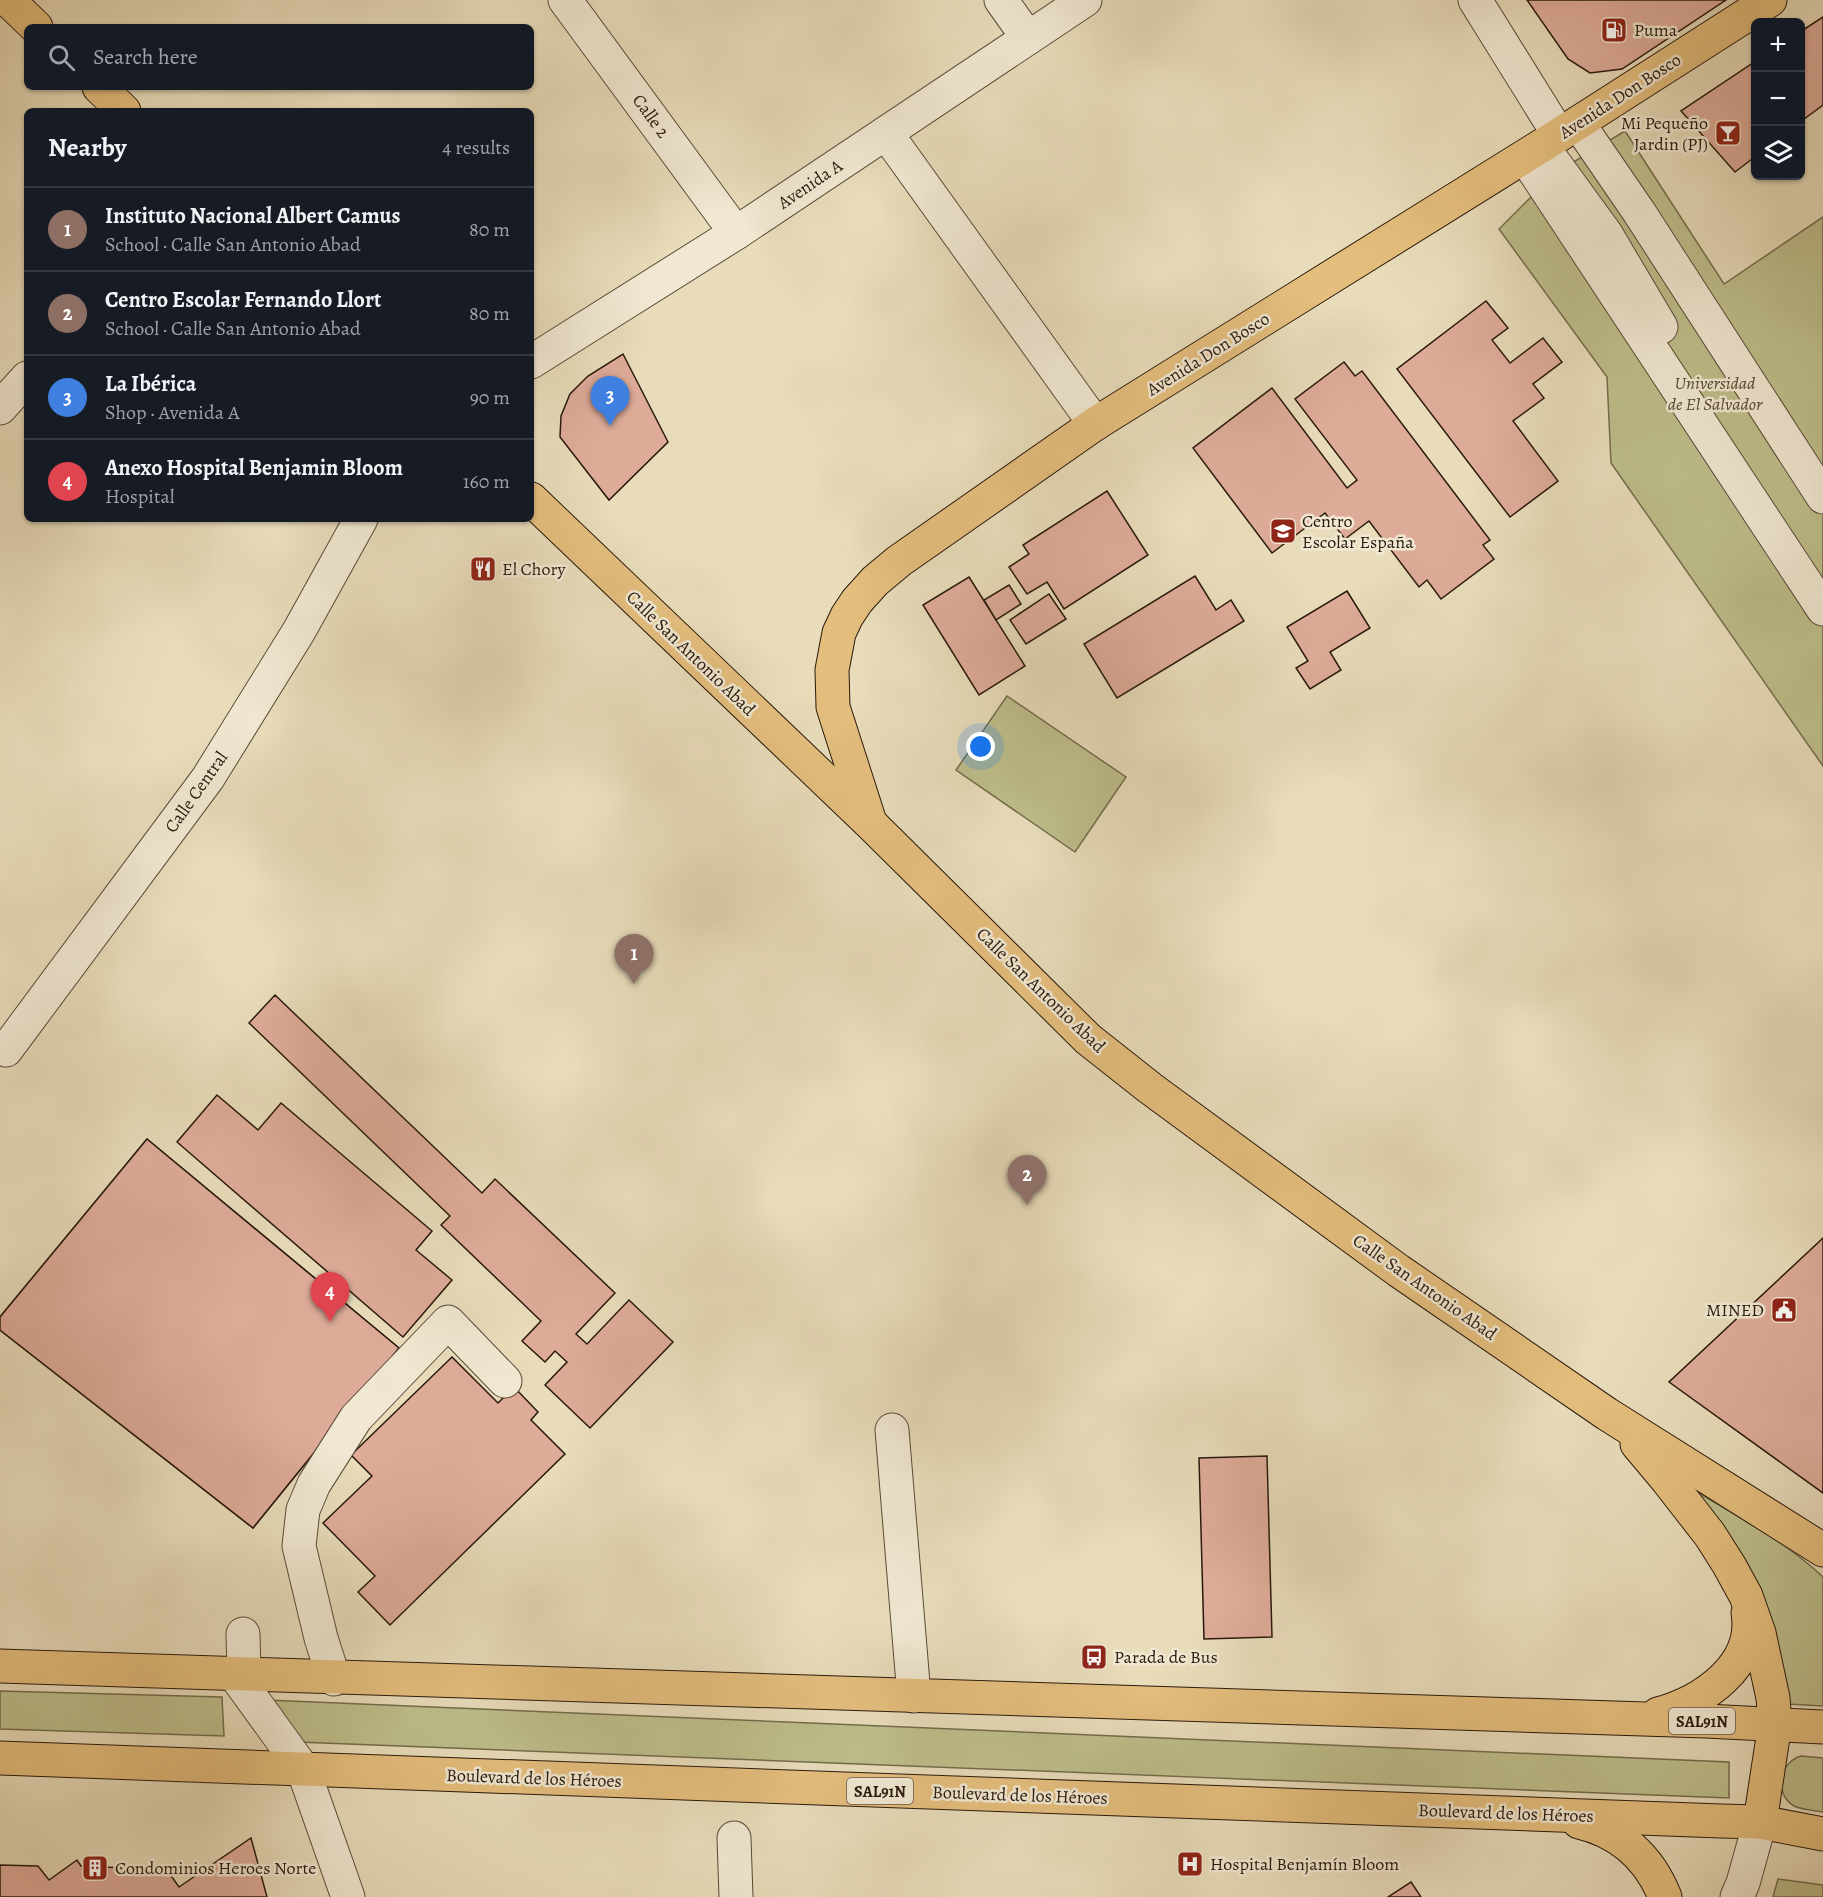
<!DOCTYPE html>
<meta charset="utf-8">
<style>
body{margin:0;font-family:Alegreya,serif;background:#242831;color:#f1f3f6}
.controls{position:absolute;right:18px;top:18px;display:grid;overflow:hidden;border-radius:9px;box-shadow:0 2px 4px #0004}
.controls button{width:54px;height:54px;display:grid;place-items:center;padding:0;border:0;border-bottom:2px solid #363941;background:#171b24;color:#f1f3f6;font:30px sans-serif}
.you{position:absolute;left:981px;top:747px;width:21px;height:21px;margin:-15px;border:4px solid #fff;border-radius:50%;background:#1a73e8;box-shadow:0 0 0 9px #1a73e833}
.badge{display:grid;place-items:center;width:39px;height:39px;border-radius:50%;background:#d93025;color:#fff;font-size:20px;font-weight:700}
.pin{position:absolute;translate:-50% -50px;filter:drop-shadow(0 2px 3px #0008)}
.pin::after{content:'';position:absolute;top:32px;width:21px;height:18px;background:inherit;clip-path:polygon(0 0,100% 0,50% 100%)}
.list{margin:0;padding:0;list-style:none}
h2{display:flex;justify-content:space-between;align-items:center;height:78px;margin:0;padding:0 24px;font-size:26px}
h2 small{font-size:20px;font-weight:400;color:#9ea1a6}
.list li{display:grid;grid-template-columns:39px 1fr auto;gap:18px;align-items:center;box-sizing:border-box;height:84px;padding:0 24px;border-top:2px solid #363941}
.list b{display:block;font-size:22px;white-space:nowrap}
.list p{margin:0;font-size:20px;white-space:nowrap;color:#9ea1a6}
.list em{font-size:20px;font-style:normal;color:#9ea1a6}
.icon{flex:none;width:33px;height:33px;fill:none;stroke:currentColor;stroke-width:2;stroke-linecap:round;stroke-linejoin:round}
.map{position:relative;flex:none;width:1823px;height:1897px;overflow:hidden}
.search{position:absolute;background:#171b24;box-shadow:0 2px 4px #0004;left:24px;top:24px;width:510px;height:66px;display:flex;align-items:center;gap:15px;box-sizing:border-box;padding:0 21px;border-radius:9px;color:#9ea1a6;font-size:22px}
.panel{position:absolute;background:#171b24;box-shadow:0 2px 4px #0004;left:24px;top:108px;width:510px;height:414px;border-radius:9px}
.map>svg:first-child{display:block}
.green{fill:#bdbe8b;stroke:#736c4c;stroke-width:1.5}
.building{fill:#deab99;stroke:#29190d;stroke-width:1.5;fill-rule:evenodd}
.lines{fill:none;stroke-linecap:round;stroke-linejoin:round}
.minor-casing{stroke:#594a38;stroke-width:35}
.major-casing{stroke:#29190d;stroke-width:35}
.minor{stroke:#f0e8d2;stroke-width:33}
.major{stroke:#e4be7d;stroke-width:33}
.labels{text-anchor:middle;stroke-width:5;stroke-linejoin:round;paint-order:stroke}
.shield{fill:#f0e8d2;stroke:#655748;stroke-width:1.5}
.shield-label{font-size:16px;font-weight:bold;fill:#29190d}
.poi-label{font-size:18px;fill:#29190d;stroke:#f0e8d2;text-anchor:start}
.street-label{font-size:18px;fill:#29190d;stroke:#f0e8d2}
.park-label{font-size:18px;font-style:italic;fill:#554b33;stroke:#f0e8d2}
</style>
<div class="map">
<svg width="1823" height="1897" viewBox="0 0 1823 1897">
<rect width="100%" height="100%" fill="#e8dcba"/>
<filter id="stains"><feTurbulence type="fractalNoise" baseFrequency=".00333" numOctaves="4"/><feColorMatrix values="0 0 0 0 .2 0 0 0 0 .09 0 0 0 0 .02 0 0 0 .5 -.17"/></filter>
<radialGradient id="worn" r=".72"><stop offset=".6" stop-color="#630" stop-opacity="0"/><stop offset="1" stop-color="#630" stop-opacity=".3"/></radialGradient>
<g class="green">
<path d="M1625,131L1724,284L1823,217V766L1611,463L1607,377L1499,229L1555,173Z"/>
<path d="M1007,696L1126,777L1075,852L956,770Z"/>
<path d="M1689,1487C1734,1515 1784,1540 1823,1577V1706L1788,1704Z"/>
<path d="M0,1691L222,1697L224,1736L0,1729Z"/>
<path d="M266,1700L1729,1762V1798L297,1742Z"/>
<path d="M1801,1756L1823,1758V1812C1814,1810 1802,1810 1794,1806C1774,1794 1778,1763 1801,1756Z"/>
<path d="M1778,1879L1823,1885V1897H1773Z"/>
</g>
<g class="building">
<path d="M1527,0H1726L1622,69L1590,73L1568,59Z"/>
<path d="M1823,17V105L1800,122V32Z"/>
<path d="M1756,61V156L1735,172L1681,111Z"/>
<path d="M1486,301L1508,328L1492,340L1510,363L1543,338L1562,362L1533,384L1544,398L1513,421L1558,481L1510,517L1397,369Z"/>
<path d="M623,354L668,442L609,500L560,437L561,416L570,394L588,376Z"/>
<path d="M1344,362L1355,376L1362,371L1490,540L1483,545L1494,559L1441,599L1427,580L1419,587L1369,521L1345,539L1325,513L1272,553L1193,448L1272,388L1347,488L1357,480L1295,399Z"/>
<path d="M1107,491L1148,555L1064,609L1047,582L1027,594L1009,567L1029,554L1023,545Z"/>
<path d="M1195,576L1216,610L1231,600L1244,621L1117,698L1084,644Z"/>
<path d="M969,577L1025,666L979,695L923,605Z"/>
<path d="M1009,585L1021,604L996,620L984,600Z"/>
<path d="M1347,591L1370,628L1330,652L1341,670L1310,689L1296,668L1308,661L1287,627Z"/>
<path d="M1049,594L1066,619L1026,644L1010,620Z"/>
<path d="M275,995L482,1193L495,1179L615,1293L576,1334L587,1344L629,1300L673,1342L590,1428L545,1385L567,1362L555,1351L545,1362L522,1341L541,1321L441,1225L450,1216L249,1023Z"/>
<path d="M217,1095L258,1130L281,1103L432,1231L416,1250L452,1280L403,1337L177,1142Z"/>
<path d="M147,1139L399,1348L253,1528L0,1330V1317ZM165,1283L259,1360L236,1389L141,1310Z"/>
<path d="M147,1139L399,1348L253,1528L0,1330V1317Z"/>
<path d="M1823,1238V1493L1669,1382Z"/>
<path d="M452,1357L498,1403L514,1387L538,1412L531,1420L565,1454L390,1625L358,1592L375,1576L323,1523L372,1476L351,1455Z"/>
<path d="M1267,1456L1272,1637L1204,1639L1199,1458Z"/>
<path d="M251,1838L267,1897H0V1865L38,1866L49,1880L77,1860L81,1866L167,1870L179,1887Z"/>
<path d="M1411,1882L1421,1897H1388Z"/>
</g>
<g class="lines">
<defs>
<g id="minor">
<path d="M565,0L736,233"/>
<path d="M1001,0L1028,38"/>
<path d="M1475,0L1559,135"/>
<path d="M1578,123L1639,212L1823,497"/>
<path d="M886,133L1095,424"/>
<path d="M1542,146L1606,234L1661,327"/>
<path d="M1525,157L1823,609"/>
<path d="M531,362L736,233L1085,0"/>
<path d="M0,408L27,378"/>
<path d="M6,1050L208,778L299,631L361,519"/>
<path d="M892,1430L914,1696"/>
<path d="M243,1634L244,1675"/>
<path d="M235,1675L303,1769L348,1897"/>
<path d="M334,1679L321,1638L299,1546L303,1510L314,1484L356,1418L448,1322L505,1381"/>
<path d="M734,1838L736,1897"/>
<path d="M1737,1897L1743,1883L1760,1822"/>
</g>
<g id="major">
<path d="M8,0L36,27"/>
<path d="M99,87L124,111"/>
<path d="M531,499L870,823L1088,1039L1150,1088L1399,1271L1607,1414L1823,1550"/>
<path d="M869,819L833,707L832,670L839,633L847,616L857,601L875,581L899,561L1095,424L1559,135L1770,0"/>
<path d="M1637,1444L1668,1481L1710,1535L1729,1565L1746,1596L1759,1633L1773,1698L1775,1724L1760,1822"/>
<path d="M0,1666L1706,1721L1823,1727"/>
<path d="M1658,1714C1702,1702 1757,1666 1748,1613"/>
<path d="M0,1758L1721,1821L1760,1822L1823,1834"/>
<path d="M1579,1822C1621,1832 1649,1857 1665,1897"/>
</g>
</defs>
<use href="#minor" class="minor-casing"/>
<use href="#major" class="major-casing"/>
<use href="#minor" class="minor"/>
<use href="#major" class="major"/>
</g>
<defs>
<symbol id="fuel-square" viewBox="-11 -11 22 22"><rect x="-9" y="-9" width="18" height="18" rx="4" fill="#8f2418" stroke="#f0e8d2"/><path d="M-5.5-6h7V0h2V4h1.3V-2.5L3-4.5l.8-.8L6-3V5H2.5V1h-1V6h-7ZM-4.2-4.7v3.2H.2V-4.7Z" fill="#fff"/></symbol>
<symbol id="bar-square" viewBox="-11 -11 22 22"><rect x="-9" y="-9" width="18" height="18" rx="4" fill="#8f2418" stroke="#f0e8d2"/><path d="M-6-5H6L.8 .8V4.5H3.5V6h-7V4.5H-.8V.8Z" fill="#fff"/></symbol>
<symbol id="school-square" viewBox="-11 -11 22 22"><rect x="-9" y="-9" width="18" height="18" rx="4" fill="#8f2418" stroke="#f0e8d2"/><path d="M0-5L7-2L0 1L-7-2ZM-4 1L0 2.5L4 1V4Q0 6-4 4Z" fill="#fff"/></symbol>
<symbol id="restaurant-square" viewBox="-11 -11 22 22"><rect x="-9" y="-9" width="18" height="18" rx="4" fill="#8f2418" stroke="#f0e8d2"/><path d="M-5-6h1v4h1v-4h1v4h1v-4h1v5L-1.5 .5V6h-2V.5L-5-1ZM5-6V6H3V1.5H1.5Q1.5-4 5-6Z" fill="#fff"/></symbol>
<symbol id="civic-square" viewBox="-11 -11 22 22"><rect x="-9" y="-9" width="18" height="18" rx="4" fill="#8f2418" stroke="#f0e8d2"/><path d="M-.6-6.5H3V-4.5H.6V-3L4-1V1h2V6H-6V1h2V-1L-.6-3ZM-1.2 2.5V6h2.4V2.5Z" fill="#fff"/></symbol>
<symbol id="bus-square" viewBox="-11 -11 22 22"><rect x="-9" y="-9" width="18" height="18" rx="4" fill="#8f2418" stroke="#f0e8d2"/><path d="M-5-6H5V4H4V6H2V4H-2V6H-4V4H-5ZM-3.5-4V0h7V-4ZM-3.5 1.2v1.5H-2V1.2ZM2 1.2v1.5H3.5V1.2Z" fill="#fff"/></symbol>
<symbol id="hospital-square" viewBox="-11 -11 22 22"><rect x="-9" y="-9" width="18" height="18" rx="4" fill="#8f2418" stroke="#f0e8d2"/><path d="M-5-5h3v3.5h4V-5h3V5h-3V1.5h-4V5h-3Z" fill="#fff"/></symbol>
<symbol id="building-square" viewBox="-11 -11 22 22"><rect x="-9" y="-9" width="18" height="18" rx="4" fill="#8f2418" stroke="#f0e8d2"/><path d="M-4-6H4V6H1V3H-1V6H-4ZM-2.5-4.3h1.7v1.8h-1.7ZM.8-4.3h1.7v1.8H.8ZM-2.5-1h1.7V.8h-1.7ZM.8-1h1.7V.8H.8Z" fill="#fff"/></symbol>
</defs>
<g fill-rule="evenodd">
<use href="#fuel-square" x="1599" y="15" width="30" height="30"/>
<use href="#bar-square" x="1713" y="118" width="30" height="30"/>
<use href="#school-square" x="1268" y="516" width="30" height="30"/>
<use href="#restaurant-square" x="468" y="554" width="30" height="30"/>
<use href="#civic-square" x="1769" y="1295" width="30" height="30"/>
<use href="#bus-square" x="1079" y="1642" width="30" height="30"/>
<use href="#hospital-square" x="1175" y="1849" width="30" height="30"/>
<use href="#building-square" x="80" y="1853" width="30" height="30"/>
</g>
<g class="labels">
<g class="shield">
<rect x="1669" y="1708" width="66" height="26" rx="4.5"/>
<rect x="847" y="1778" width="66" height="26" rx="4.5"/>
</g>
<g class="shield-label">
<text x="1702" y="1727">SAL91N</text>
<text x="880" y="1797">SAL91N</text>
</g>
<g class="poi-label">
<text x="1634" y="36">Puma</text>
<text x="1708" y="129" text-anchor="end">Mi Pequeño<tspan x="1708" dy="21">Jardin (PJ)</tspan></text>
<text x="1302" y="527">Centro<tspan x="1302" dy="21">Escolar España</tspan></text>
<text x="502" y="575">El Chory</text>
<text x="1764" y="1316" text-anchor="end">MINED</text>
<text x="1114" y="1663">Parada de Bus</text>
<text x="1210" y="1870">Hospital Benjamín Bloom</text>
<text x="115" y="1874">Condominios Heroes Norte</text>
</g>
<g class="street-label">
<text transform="translate(1620 96) rotate(-33)" y="6">Avenida Don Bosco</text>
<text transform="translate(651 116) rotate(54)" y="6">Calle 2</text>
<text transform="translate(810 184) rotate(-34)" y="6">Avenida A</text>
<text transform="translate(1208 354) rotate(-32)" y="6">Avenida Don Bosco</text>
<text transform="translate(691 653) rotate(44)" y="6">Calle San Antonio Abad</text>
<text transform="translate(196 792) rotate(-55)" y="6">Calle Central</text>
<text transform="translate(1041 990) rotate(44)" y="6">Calle San Antonio Abad</text>
<text transform="translate(1425 1287) rotate(35)" y="6">Calle San Antonio Abad</text>
<text transform="translate(534 1778) rotate(2)" y="6">Boulevard de los Héroes</text>
<text transform="translate(1020 1795) rotate(2)" y="6">Boulevard de los Héroes</text>
<text transform="translate(1506 1813) rotate(2)" y="6">Boulevard de los Héroes</text>
</g>
<g class="park-label">
<text x="1715" y="389">Universidad<tspan x="1715" dy="21">de El Salvador</tspan></text>
</g>
</g>
<rect width="100%" height="100%" filter="url(#stains)"/>
<rect width="100%" height="100%" fill="url(#worn)"/>
</svg>
<div class="controls">
<button>+</button>
<button>−</button>
<button><svg class="icon" aria-label="layers" viewBox="0 0 24 24"><path d="M12 4l9 5-9 5-9-5zM3 14l9 5 9-5"/></svg></button>
</div>
<div class="you"></div>
<div class="pin badge" style="left:634px;top:984px;background:#8d6e63">1</div>
<div class="pin badge" style="left:1027px;top:1205px;background:#8d6e63">2</div>
<div class="pin badge" style="left:610px;top:426px;background:#3f7fe0">3</div>
<div class="pin badge" style="left:330px;top:1322px;background:#e0444e">4</div>
<div class="search"><svg class="icon" aria-label="search" viewBox="0 0 24 24"><circle cx="10" cy="10" r="6"/><path d="M15 15l6 6"/></svg>Search here</div>
<section class="panel">
<h2>Nearby<small>4 results</small></h2>
<ul class="list">
<li><span class="badge" style="background:#8d6e63">1</span><div><b>Instituto Nacional Albert Camus</b><p>School · Calle San Antonio Abad</p></div><em>80 m</em></li>
<li><span class="badge" style="background:#8d6e63">2</span><div><b>Centro Escolar Fernando Llort</b><p>School · Calle San Antonio Abad</p></div><em>80 m</em></li>
<li><span class="badge" style="background:#3f7fe0">3</span><div><b>La Ibérica</b><p>Shop · Avenida A</p></div><em>90 m</em></li>
<li><span class="badge" style="background:#e0444e">4</span><div><b>Anexo Hospital Benjamin Bloom</b><p>Hospital</p></div><em>160 m</em></li>
</ul>
</section>
</div>
